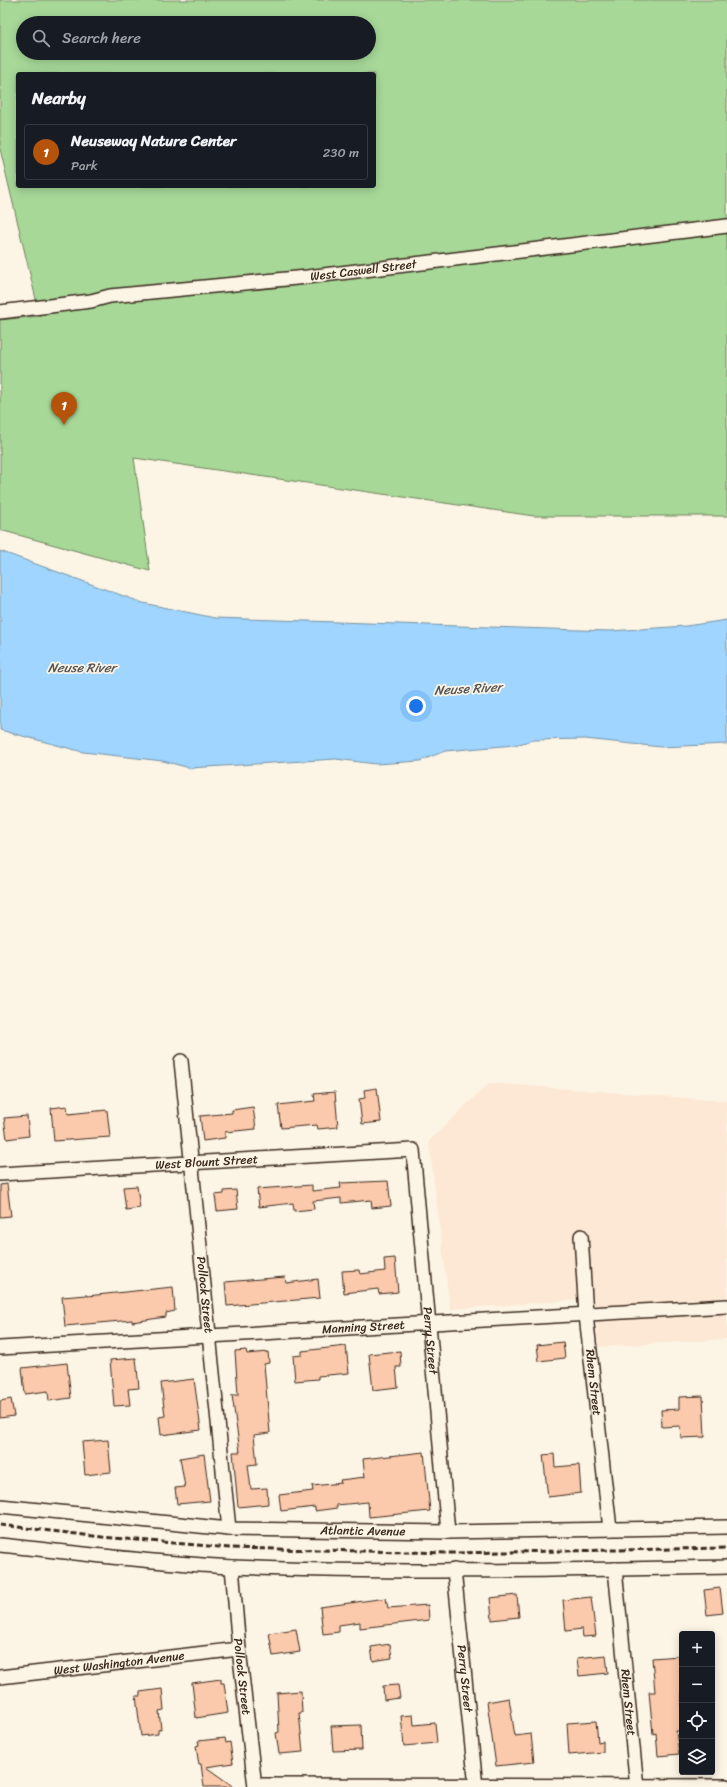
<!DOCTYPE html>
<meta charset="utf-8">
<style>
body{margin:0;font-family:Sriracha,sans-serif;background:#242831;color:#f1f3f6}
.controls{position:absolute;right:12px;bottom:12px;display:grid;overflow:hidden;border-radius:4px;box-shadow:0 2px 10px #0003}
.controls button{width:36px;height:36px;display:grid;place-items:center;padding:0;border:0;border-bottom:1px solid #363941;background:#171b24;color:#f1f3f6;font:20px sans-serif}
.you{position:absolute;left:416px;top:706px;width:14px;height:14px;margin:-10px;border:3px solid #fff;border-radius:50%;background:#1a73e8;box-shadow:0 0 0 6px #1a73e833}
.badge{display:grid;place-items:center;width:26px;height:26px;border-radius:50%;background:#b45309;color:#fff;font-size:13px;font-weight:700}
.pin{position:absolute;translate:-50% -33px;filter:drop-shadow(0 1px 2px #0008)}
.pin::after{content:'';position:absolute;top:21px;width:14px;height:12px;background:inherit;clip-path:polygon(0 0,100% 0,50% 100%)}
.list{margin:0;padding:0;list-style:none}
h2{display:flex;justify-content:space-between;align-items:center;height:52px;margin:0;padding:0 16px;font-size:17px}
h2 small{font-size:13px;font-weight:400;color:#9ea1a6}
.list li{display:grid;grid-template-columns:26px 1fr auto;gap:12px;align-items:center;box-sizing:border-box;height:56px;margin:0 8px 8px;padding:0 8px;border:1px solid #363941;border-radius:4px}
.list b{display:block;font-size:15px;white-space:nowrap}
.list p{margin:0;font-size:13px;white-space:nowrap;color:#9ea1a6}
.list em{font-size:13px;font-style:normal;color:#9ea1a6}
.icon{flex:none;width:22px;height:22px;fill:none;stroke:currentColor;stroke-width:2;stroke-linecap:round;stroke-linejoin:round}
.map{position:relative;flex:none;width:727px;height:1787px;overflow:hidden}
.search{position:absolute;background:#171b24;box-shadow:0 2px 10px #0003;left:16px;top:16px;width:360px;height:44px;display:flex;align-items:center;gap:10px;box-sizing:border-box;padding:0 14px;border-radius:22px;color:#9ea1a6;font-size:15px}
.panel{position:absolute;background:#171b24;box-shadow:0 2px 10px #0003;left:16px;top:72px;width:360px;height:116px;border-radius:4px}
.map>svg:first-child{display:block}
.built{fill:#fce8d4}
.green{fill:#a7d898;stroke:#71815b;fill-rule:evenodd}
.water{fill:#9fd5fe;stroke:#7791a4}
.building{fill:#fbc9ab;stroke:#3b2a1e}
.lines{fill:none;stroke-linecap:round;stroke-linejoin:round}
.street-casing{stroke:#3b2a1e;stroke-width:16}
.street{stroke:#fcf5e5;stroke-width:13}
.rail{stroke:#3b2a1e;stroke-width:3;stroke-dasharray:6 3;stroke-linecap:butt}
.labels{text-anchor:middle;stroke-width:3.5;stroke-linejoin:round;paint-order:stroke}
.street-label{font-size:12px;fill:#3b2a1e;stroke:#fcf5e5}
.water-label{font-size:13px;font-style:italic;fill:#545556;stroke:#fcf5e5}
</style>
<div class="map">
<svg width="727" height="1787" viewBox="0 0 727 1787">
<rect width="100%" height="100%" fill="#fcf5e5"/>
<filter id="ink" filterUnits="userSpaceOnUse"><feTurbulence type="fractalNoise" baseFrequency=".025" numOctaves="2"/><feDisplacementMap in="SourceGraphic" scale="8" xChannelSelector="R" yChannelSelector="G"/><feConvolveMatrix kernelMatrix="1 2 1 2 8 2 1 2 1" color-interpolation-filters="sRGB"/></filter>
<g filter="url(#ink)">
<path class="built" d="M489,1083L727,1101V1339L598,1347L596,1309L580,1300L450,1309L429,1141Z"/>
<path class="green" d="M0,0H727V516H534L134,458L150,571L0,530V320L40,316L0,149ZM23,23H369V53H23ZM18,74H374V186H18Z"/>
<path class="water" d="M0,551L143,603L215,618L610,631L686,626L727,620V744L661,747L585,739L533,740L515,745L445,751L420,761L376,764L336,759L190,768L163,761L83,752L0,730Z"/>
<g class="building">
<path d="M377,1088L381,1122L362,1124L359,1099L365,1098L364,1090Z"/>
<path d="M335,1092L338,1127L318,1129L317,1125L281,1128L278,1105L315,1101L314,1094Z"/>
<path d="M67,1106L68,1114L107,1110L110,1137L54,1141L51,1108Z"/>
<path d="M253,1107L256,1129L225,1132V1138L203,1141L200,1116L232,1113V1110Z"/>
<path d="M27,1116L29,1136L7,1139L4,1118Z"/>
<path d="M388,1181L391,1206L372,1208L371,1200L341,1203V1198L313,1201L314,1209L294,1211L293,1203L259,1207L257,1189L312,1185V1191L341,1188L340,1183Z"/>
<path d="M7,1184L11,1216L0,1217V1185Z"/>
<path d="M137,1186L140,1208L126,1210L123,1187Z"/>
<path d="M236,1190L238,1209L217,1211L215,1195L224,1194V1191Z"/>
<path d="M395,1258L398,1292L379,1294L378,1289L344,1293L342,1271L359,1270L360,1274L385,1271L384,1259Z"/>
<path d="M285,1277L286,1283L318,1279L320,1298L227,1306L225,1282Z"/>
<path d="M173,1287L175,1311L166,1313V1317L132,1322V1320L65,1326L62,1297L87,1295V1296Z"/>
<path d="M563,1342L565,1358L539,1361L537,1345Z"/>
<path d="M346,1346L349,1373L318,1376V1379L295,1381L293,1356L302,1355V1351Z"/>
<path d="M246,1350L247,1354L268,1352L269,1363L264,1364L270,1433L254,1435L257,1464L248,1465L251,1489L267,1488L268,1504L238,1507L233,1452H240L232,1395H238L235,1351Z"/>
<path d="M400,1351L401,1367H396L398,1387L373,1390L369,1354Z"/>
<path d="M136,1358L139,1388L128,1389L130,1405L114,1406L110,1360Z"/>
<path d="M67,1363L71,1398L49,1401L48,1391L25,1394L22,1368Z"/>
<path d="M194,1379L201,1430L161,1435L159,1417L165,1416L161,1383Z"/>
<path d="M703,1396L705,1437L681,1438L680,1426L662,1427L661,1410L679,1409V1397Z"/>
<path d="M11,1399L14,1416L0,1418V1401Z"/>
<path d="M108,1440L111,1472L85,1475L82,1442Z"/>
<path d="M424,1452L430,1511L369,1517L368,1502L337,1505V1508L315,1511V1507L281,1511L279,1495L313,1491L312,1486L341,1483L340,1480L365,1477L363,1459Z"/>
<path d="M204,1454L210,1501L177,1504L175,1488L185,1487L180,1458Z"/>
<path d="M554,1454L555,1467L579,1465L581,1493L548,1497L543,1455Z"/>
<path d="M720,1588L723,1613L707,1615L704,1590Z"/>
<path d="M517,1595L519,1617L492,1620L490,1598Z"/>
<path d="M591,1597L596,1636L583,1637L582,1629L566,1631L563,1600Z"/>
<path d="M386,1598L388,1608L428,1605L429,1620L360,1628V1622L339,1625V1632L323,1634L320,1607Z"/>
<path d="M296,1629L300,1652L273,1656L269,1633Z"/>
<path d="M390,1644L392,1658L373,1661L371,1647Z"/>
<path d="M606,1655L608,1673L579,1676L577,1658Z"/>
<path d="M679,1656L682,1688V1731H676L679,1754L658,1756L656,1733L653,1734L649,1692H655L652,1658Z"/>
<path d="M221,1679V1683H224L228,1713L196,1718L192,1683Z"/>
<path d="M398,1685L400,1698L384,1700L383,1686Z"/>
<path d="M162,1689L164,1710L159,1711L161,1729L158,1730V1734L141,1736L136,1696H140V1692Z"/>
<path d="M301,1691L302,1713H299L303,1752L279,1754L276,1733L279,1732L277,1693Z"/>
<path d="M509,1698L515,1736L531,1734L534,1762L496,1766L487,1702Z"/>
<path d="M413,1715L414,1725L435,1723L437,1743L404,1746L401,1716Z"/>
<path d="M596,1721L598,1742L603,1741V1752L569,1755L567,1723Z"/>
<path d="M361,1725L362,1750L333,1751L331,1726Z"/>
<path d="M225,1738L226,1743L230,1742L233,1763L206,1767L234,1787H204L201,1764H199L198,1759L196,1746L199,1745L198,1741Z"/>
</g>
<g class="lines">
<defs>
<g id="street">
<path id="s1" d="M0,312L91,301L110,296L307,277L727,226"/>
<path id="s2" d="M181,1061L229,1529"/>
<path id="s3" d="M0,1174L413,1150L448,1532"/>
<path id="s4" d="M581,1236L586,1315L610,1529"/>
<path id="s5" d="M0,1348L727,1306"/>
<path id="s6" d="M0,1506L229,1529L448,1532L727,1527"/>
<path d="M0,1545C77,1553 155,1563 233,1567C397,1574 563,1570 727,1567"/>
<path id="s7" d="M232,1567L239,1649L255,1787"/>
<path id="s8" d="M615,1569L637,1787"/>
<path id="s9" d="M454,1570L476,1787"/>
<path id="s10" d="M0,1677L239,1649"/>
<path d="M255,1785L727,1786"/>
</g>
</defs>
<use href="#street" class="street-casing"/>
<use href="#street" class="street"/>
<path class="rail" d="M0,1525L102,1537L231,1548L451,1553L727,1548"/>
</g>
</g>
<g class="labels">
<g class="street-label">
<text dy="4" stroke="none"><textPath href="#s1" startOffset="366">West Caswell Street</textPath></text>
<text dy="4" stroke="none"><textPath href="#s3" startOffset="207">West Blount Street</textPath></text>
<text dy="4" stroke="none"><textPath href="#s2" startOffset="235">Pollock Street</textPath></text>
<text dy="4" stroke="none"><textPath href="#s5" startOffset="364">Manning Street</textPath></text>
<text dy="4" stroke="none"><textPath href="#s3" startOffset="605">Perry Street</textPath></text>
<text dy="4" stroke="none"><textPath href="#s4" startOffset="147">Rhem Street</textPath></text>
<text dy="4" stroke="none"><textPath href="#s6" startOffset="364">Atlantic Avenue</textPath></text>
<text dy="4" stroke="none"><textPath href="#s10" startOffset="120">West Washington Avenue</textPath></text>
<text dy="4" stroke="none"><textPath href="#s7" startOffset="110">Pollock Street</textPath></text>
<text dy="4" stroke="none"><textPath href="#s9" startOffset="109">Perry Street</textPath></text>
<text dy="4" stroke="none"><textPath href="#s8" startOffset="134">Rhem Street</textPath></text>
</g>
<g class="water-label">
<text x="82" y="672">Neuse River</text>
<text transform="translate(468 688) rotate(-3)" y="5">Neuse River</text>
</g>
</g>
</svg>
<div class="controls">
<button>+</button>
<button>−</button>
<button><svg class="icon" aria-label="locate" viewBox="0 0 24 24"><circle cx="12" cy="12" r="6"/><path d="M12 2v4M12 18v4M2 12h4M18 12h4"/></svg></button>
<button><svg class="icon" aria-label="layers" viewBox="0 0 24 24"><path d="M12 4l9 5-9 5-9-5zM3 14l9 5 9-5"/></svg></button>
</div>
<div class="you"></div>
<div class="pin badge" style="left:64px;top:425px">1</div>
<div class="search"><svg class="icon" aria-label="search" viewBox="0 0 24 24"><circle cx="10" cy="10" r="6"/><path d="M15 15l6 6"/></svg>Search here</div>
<section class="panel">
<h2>Nearby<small></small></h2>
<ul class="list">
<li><span class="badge">1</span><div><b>Neuseway Nature Center</b><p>Park</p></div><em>230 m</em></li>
</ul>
</section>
</div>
